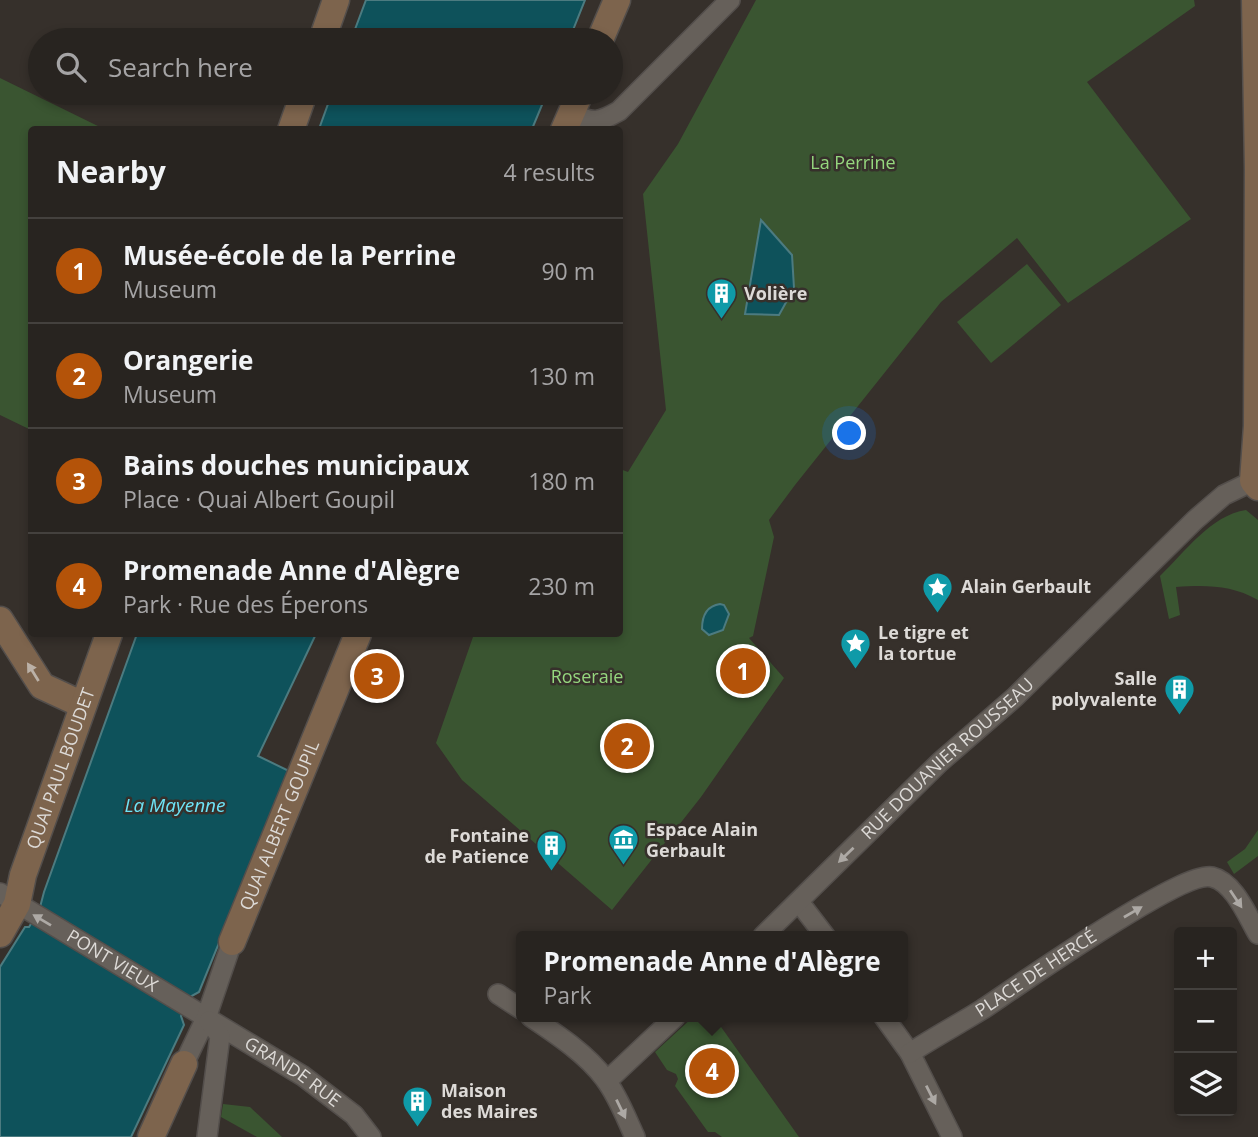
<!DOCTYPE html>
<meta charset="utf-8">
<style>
body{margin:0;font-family:"Open Sans",sans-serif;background:#34302d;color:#f1f3f6}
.controls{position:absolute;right:21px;bottom:21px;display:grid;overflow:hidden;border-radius:7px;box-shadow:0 4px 10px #0003}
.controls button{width:63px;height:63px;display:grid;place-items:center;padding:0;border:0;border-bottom:2px solid #44413e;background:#282420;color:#f1f3f6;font:35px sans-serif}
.you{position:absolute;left:850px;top:434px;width:24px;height:24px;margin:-18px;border:5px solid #fff;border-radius:50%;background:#1a73e8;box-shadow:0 0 0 10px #1a73e833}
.badge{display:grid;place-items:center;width:46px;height:46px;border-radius:50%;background:#b45309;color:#fff;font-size:23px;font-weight:700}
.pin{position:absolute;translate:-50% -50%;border:4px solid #fff;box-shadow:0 2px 7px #0006}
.popup{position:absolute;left:516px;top:931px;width:392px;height:91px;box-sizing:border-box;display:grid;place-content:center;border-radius:7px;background:#282420;filter:drop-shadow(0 2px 5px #0005);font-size:23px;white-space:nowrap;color:#a5a4a5}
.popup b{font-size:26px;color:#f1f3f6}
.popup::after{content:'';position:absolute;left:50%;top:100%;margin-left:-14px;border:14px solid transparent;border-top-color:#282420}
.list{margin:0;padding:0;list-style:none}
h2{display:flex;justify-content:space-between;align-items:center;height:91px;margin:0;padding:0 28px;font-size:30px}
h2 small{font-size:23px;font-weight:400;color:#a5a4a5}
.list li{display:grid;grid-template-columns:46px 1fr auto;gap:21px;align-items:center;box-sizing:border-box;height:105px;padding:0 28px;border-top:2px solid #44413e}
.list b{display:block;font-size:26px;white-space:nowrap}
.list p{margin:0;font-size:23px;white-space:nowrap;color:#a5a4a5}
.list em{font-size:23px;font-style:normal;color:#a5a4a5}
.icon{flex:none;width:38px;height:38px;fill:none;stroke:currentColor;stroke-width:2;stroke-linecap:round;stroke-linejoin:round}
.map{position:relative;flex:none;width:1258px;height:1137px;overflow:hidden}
.search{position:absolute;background:#282420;box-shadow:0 4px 10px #0003;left:28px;top:28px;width:595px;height:77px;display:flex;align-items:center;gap:18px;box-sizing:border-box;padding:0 24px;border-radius:38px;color:#a5a4a5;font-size:26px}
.panel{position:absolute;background:#282420;box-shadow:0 4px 10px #0003;left:28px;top:126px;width:595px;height:511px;border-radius:7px}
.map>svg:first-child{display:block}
.green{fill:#3a5531}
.water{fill:#0e525b;stroke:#4c7b80;stroke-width:2}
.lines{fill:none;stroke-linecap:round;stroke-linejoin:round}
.street-casing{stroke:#534e4b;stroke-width:22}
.secondary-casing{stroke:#534e4b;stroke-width:29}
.street{stroke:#66605a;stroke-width:19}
.secondary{stroke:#7d644d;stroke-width:26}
.oneway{fill:#bbb1a7}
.oneway2{fill:#ada9a5}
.labels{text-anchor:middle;stroke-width:5;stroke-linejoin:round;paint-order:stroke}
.park-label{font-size:18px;fill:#95d77e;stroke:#36302b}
.poi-label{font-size:18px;font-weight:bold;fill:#dddad7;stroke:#36302b;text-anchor:start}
.street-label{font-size:18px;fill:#dddad7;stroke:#36302b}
.water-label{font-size:19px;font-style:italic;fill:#6de4f7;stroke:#36302b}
</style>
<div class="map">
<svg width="1258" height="1137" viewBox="0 0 1258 1137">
<rect width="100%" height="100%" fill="#36302b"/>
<g class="green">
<path d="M756,0H1194L1195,6L1087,82L1191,219L1068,303L1017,238L941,302L795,485L769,520L774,537L753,636L749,638L784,678L701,797L612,910L462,780L436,743L474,634H620V469L628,472L666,410L643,194L678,144Z"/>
<path d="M0,78L104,129L32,130L31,430L0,415Z"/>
<path d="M1027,264L1061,305L991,363L957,322Z"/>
<path d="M1246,510L1258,520V600C1231,585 1207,585 1176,587L1180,615L1169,619L1160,576C1185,552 1211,515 1246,510Z"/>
<path d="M1258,830V856L1234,874L1227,862L1245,849Z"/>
<path d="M693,1017H714L799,1137H722L715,1132H708L675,1086L678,1079L676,1074L667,1070L655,1052Z"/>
<path d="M223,1104L250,1107L282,1137H257L221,1117Z"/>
</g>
<g class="water">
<path d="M366,0H585L569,40H351Z"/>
<path d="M332,93H547L532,129H319Z"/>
<path d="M761,220L792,255L794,288L779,315L745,314Z"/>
<path d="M720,604L724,605L729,614L723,630L709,635L702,629C702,617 706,606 720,604Z"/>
<path d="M137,634H316L258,756L289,771L199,992L188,998L181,1016L184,1025L131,1137H0V967L25,927H29L39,911L44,892Z"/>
</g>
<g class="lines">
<defs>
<g id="street">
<path d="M571,114C594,123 598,123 619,111L730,0"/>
<path id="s1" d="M0,893L303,1076L354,1115L371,1137"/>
<path d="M799,902L825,936"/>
<path id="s2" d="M763,936L940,762L1015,697L1195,520L1224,495L1253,481"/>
<path d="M498,994L521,1009"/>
<path d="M531,1017C555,1033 588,1055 605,1079C618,1096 626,1118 635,1137"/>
<path d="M884,1017L910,1053L952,1137"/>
<path id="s3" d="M910,1053C934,1037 959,1024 983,1009C1016,987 1182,870 1212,877C1234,882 1248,917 1258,934"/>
<path d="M184,1064L206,1018L232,942"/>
<path d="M607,1081L675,1017"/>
<path d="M207,1137L220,1036L209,1021"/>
</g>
<g id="secondary">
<path d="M1255,0L1258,168L1257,426L1253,481L1258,487"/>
<path d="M322,40L336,0"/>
<path d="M600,40L617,0"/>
<path d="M291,130L304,93"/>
<path d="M564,130L580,93"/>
<path d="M0,620L42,686L83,705"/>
<path id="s4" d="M0,934L17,904L23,875L109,634"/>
<path id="s5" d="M232,942L358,634"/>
<path d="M151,1137L184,1064"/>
</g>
</defs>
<use href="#street" class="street-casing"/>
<use href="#secondary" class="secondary-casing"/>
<use href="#street" class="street"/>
<use href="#secondary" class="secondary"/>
</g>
<defs><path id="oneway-solid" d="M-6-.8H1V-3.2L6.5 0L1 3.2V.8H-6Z" transform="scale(1.75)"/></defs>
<use class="oneway" href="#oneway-solid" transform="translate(33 672) rotate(-122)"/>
<g class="oneway2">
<use href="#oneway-solid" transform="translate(846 855) rotate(136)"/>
<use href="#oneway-solid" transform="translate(1236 899) rotate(56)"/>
<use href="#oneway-solid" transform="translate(1133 912) rotate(-30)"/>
<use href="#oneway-solid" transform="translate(42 920) rotate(-149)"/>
<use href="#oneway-solid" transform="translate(931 1095) rotate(63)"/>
<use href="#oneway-solid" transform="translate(621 1109) rotate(64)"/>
</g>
<defs>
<symbol id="building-pin" viewBox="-11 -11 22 30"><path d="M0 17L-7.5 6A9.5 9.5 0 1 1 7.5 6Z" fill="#0f9aa8" stroke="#36302b"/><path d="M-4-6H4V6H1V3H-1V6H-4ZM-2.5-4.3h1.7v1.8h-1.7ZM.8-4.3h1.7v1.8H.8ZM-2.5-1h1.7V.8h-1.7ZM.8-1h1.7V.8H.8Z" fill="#fff"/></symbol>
<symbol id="sight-pin" viewBox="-11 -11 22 30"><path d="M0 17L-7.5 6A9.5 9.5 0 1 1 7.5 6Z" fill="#0f9aa8" stroke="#36302b"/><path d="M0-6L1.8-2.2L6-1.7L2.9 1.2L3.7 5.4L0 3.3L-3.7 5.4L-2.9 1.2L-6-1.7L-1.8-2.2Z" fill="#fff"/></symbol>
<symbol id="museum-pin" viewBox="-11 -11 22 30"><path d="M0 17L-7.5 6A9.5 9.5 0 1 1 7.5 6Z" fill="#0f9aa8" stroke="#36302b"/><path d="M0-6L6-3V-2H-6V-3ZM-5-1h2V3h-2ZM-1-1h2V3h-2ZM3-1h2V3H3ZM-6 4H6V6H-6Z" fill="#fff"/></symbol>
</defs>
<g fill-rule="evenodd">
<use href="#building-pin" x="704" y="276" width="35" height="47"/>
<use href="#sight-pin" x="920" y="570" width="35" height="47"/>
<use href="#sight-pin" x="838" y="626" width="35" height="47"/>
<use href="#building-pin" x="1162" y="672" width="35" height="47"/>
<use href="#museum-pin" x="606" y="822" width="35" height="47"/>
<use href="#building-pin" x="534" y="828" width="35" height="47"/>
<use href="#building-pin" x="400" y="1084" width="35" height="47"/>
</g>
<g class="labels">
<g class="park-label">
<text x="853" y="169">La Perrine</text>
<text x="587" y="683">Roseraie</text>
</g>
<g class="poi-label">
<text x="744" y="300">Volière</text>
<text x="961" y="593">Alain Gerbault</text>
<text x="878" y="639">Le tigre et<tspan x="878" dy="21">la tortue</tspan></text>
<text x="1157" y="685" text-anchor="end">Salle<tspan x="1157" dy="21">polyvalente</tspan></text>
<text x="646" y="836">Espace Alain<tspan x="646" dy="21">Gerbault</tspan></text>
<text x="529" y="842" text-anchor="end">Fontaine<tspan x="529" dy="21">de Patience</tspan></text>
<text x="441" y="1097">Maison<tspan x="441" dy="21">des Maires</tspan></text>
</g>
<g class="street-label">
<text dy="6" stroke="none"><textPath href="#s2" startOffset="256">RUE DOUANIER ROUSSEAU</textPath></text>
<text dy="6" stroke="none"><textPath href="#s4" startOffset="177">QUAI PAUL BOUDET</textPath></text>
<text dy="6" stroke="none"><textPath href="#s5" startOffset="126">QUAI ALBERT GOUPIL</textPath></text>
<text dy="6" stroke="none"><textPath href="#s1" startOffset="131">PONT VIEUX</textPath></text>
<text dy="6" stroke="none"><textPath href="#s3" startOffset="149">PLACE DE HERCÉ</textPath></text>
<text dy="6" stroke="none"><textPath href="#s1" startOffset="343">GRANDE RUE</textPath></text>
</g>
<g class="water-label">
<text x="175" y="812">La Mayenne</text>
</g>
</g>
</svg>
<div class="controls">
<button>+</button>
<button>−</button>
<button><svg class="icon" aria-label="layers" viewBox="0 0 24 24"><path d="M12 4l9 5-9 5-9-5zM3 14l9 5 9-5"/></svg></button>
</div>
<div class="you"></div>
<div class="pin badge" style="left:743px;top:671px">1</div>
<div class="pin badge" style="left:627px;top:746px">2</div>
<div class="pin badge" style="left:377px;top:676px">3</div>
<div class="pin badge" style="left:712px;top:1071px">4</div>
<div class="popup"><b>Promenade Anne d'Alègre</b>Park</div>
<div class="search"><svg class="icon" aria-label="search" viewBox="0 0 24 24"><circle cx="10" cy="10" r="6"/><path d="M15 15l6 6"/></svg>Search here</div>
<section class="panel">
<h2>Nearby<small>4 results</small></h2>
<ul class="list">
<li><span class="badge">1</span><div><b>Musée-école de la Perrine</b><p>Museum</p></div><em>90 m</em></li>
<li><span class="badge">2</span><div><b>Orangerie</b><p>Museum</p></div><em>130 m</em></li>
<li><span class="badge">3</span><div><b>Bains douches municipaux</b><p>Place · Quai Albert Goupil</p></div><em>180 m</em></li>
<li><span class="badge">4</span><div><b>Promenade Anne d'Alègre</b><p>Park · Rue des Éperons</p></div><em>230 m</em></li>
</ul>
</section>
</div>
